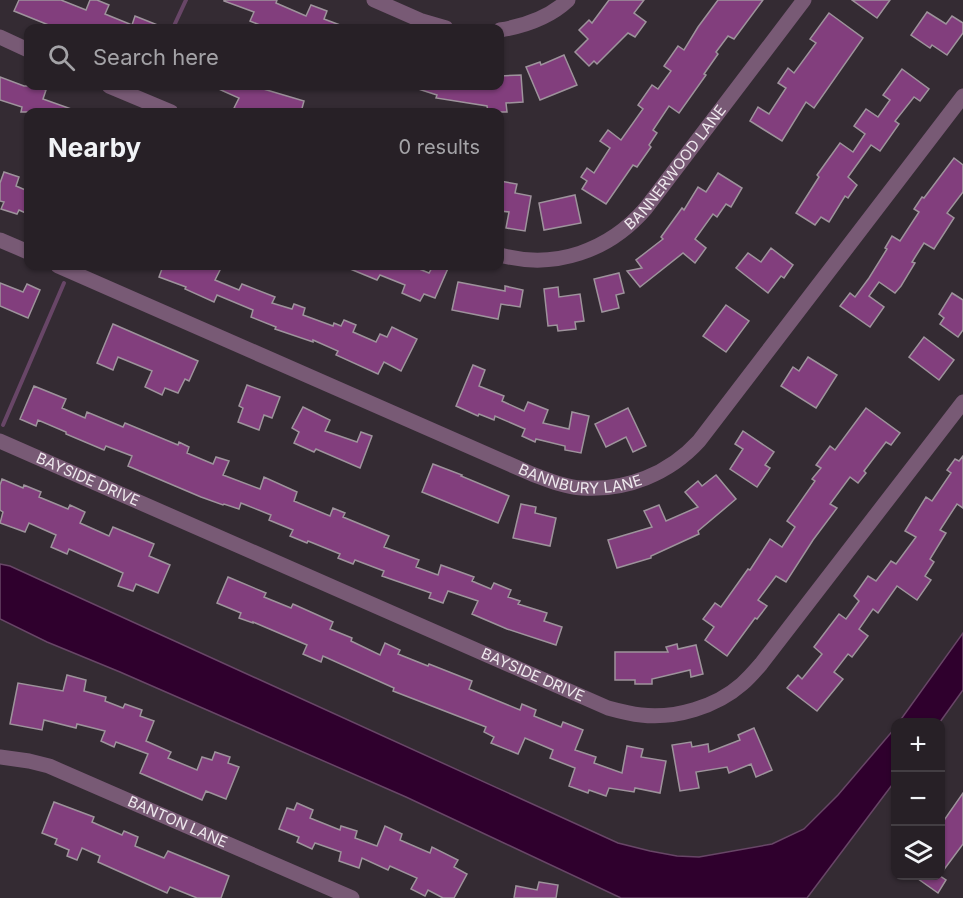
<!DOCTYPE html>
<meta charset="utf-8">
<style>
body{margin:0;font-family:Inter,sans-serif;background:#2f282e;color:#f1f3f6}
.controls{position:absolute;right:18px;bottom:18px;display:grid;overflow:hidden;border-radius:12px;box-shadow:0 2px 4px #0004}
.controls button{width:54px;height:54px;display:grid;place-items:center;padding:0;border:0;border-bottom:2px solid #433e43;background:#272026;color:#f1f3f6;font:30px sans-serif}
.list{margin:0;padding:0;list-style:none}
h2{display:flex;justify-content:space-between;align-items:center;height:78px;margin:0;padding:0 24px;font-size:26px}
h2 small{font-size:20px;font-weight:400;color:#a4a3a7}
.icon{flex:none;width:33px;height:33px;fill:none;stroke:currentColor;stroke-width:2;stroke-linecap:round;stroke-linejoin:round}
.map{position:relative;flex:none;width:963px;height:898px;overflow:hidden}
.search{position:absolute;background:#272026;box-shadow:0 2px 4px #0004;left:24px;top:24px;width:480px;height:66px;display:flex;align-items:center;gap:15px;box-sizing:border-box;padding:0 21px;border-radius:12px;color:#a4a3a7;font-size:22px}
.panel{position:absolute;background:#272026;box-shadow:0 2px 4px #0004;left:24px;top:108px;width:480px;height:162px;border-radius:12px}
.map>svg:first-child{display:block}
.water{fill:#2f002d;stroke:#684667;stroke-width:1.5}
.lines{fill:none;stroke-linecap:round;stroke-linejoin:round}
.stream{stroke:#684667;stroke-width:4}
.building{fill:#823e7d;stroke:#9e939c;stroke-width:1.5}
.street{stroke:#785a75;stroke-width:15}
.labels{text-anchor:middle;stroke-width:4.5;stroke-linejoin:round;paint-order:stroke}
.street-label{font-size:15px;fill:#eee8ed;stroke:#2a2129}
</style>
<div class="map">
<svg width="963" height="898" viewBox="0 0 963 898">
<rect width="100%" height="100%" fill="#342b33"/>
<g class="water">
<path d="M0,564L10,566L618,843L650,851L677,856L699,857L772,844L804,829L838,795L895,728V781L807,898H621L406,797L120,672L47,642L0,619Z"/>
<path d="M963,633V690L940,722H899Z"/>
</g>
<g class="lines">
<g class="stream">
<path d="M173,28L186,0"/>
<path d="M147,86H148"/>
<path d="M133,112L134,110"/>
<path d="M3,425L64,283"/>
</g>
</g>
<g class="building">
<path d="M19,0H61L86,10L90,0H97L109,5L105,14L132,25L135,16L165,28H56L14,11Z"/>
<path d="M224,0H277L276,3L306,16L311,5L327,11L324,19L348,28H267L250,21L254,12L224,1Z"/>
<path d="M609,0H644L634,13L646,22L635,37L628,33L597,64L594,61L589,66L575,52L588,39L579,30L589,20L592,23Z"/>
<path d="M718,0H763L734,39L728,36L716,52L718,54L704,74L706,75L679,113L669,106L653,130L657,133L649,145L651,147L637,167L633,165L606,204L582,189L587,181L581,177L587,168L594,173L610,148L600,141L608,130L621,140L643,109L638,105L652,85L658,89L671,71L664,66L678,46L684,50L698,27Z"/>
<path d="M852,0H890L877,18Z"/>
<path d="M927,12L946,24L952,16L963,23V33L947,55L932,45L930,48L911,35Z"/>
<path d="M829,13L863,38L814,108L806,102L782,141L750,121L758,107L769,114L786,88L778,83L788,68L794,73L816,43L810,39Z"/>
<path d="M564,55L577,85L540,100L526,67L540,62L541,65Z"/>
<path d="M902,69L929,89L920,101L914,97L895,121L899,124L880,151L871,145L848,177L857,185L848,198L845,196L829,222L821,217L815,225L796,213L819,177L817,175L840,143L853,152L865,134L854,126L866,109L878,117L890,100L883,95Z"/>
<path d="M521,75L523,102L506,103L507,112H488L487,106L436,98L437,95L415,88V86H500V76Z"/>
<path d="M0,77L24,86H34L46,90L43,99L77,111V112H21L22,107L0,100Z"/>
<path d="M212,86H261L260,88L304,101L301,112H244L234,108L239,98Z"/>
<path d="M954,158L963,165V192L947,213L954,218L934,249L924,243L912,262L915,263L901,286L895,293L879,282L869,296L884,307L870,327L840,306L850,293L855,297L869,278L887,249L885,248L892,236L900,241L919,212L914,209L922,197L924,198Z"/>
<path d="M4,172L19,177L16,186L28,191V214L19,210L17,214L1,209L4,202L0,201V183Z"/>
<path d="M718,173L742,188L731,207L726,204L717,217L713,214L695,239L706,248L695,263L683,253L640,287L627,271L642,268L636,260L663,239L661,237L682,208L684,210L698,187L706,192Z"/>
<path d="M500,181L517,184L515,193L531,196L525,231L506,228L509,212L500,211Z"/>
<path d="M575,195L581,223L544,230L539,203Z"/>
<path d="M771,248L793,265L784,278L781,276L768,293L736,268L748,253L761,262Z"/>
<path d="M163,266H222L215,280L239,290L242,284L275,297L272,303L292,309L294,304L305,308L303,315L333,326L334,323L341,326L344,320L356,325L353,332L376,342L380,334L387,337L392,327L417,339L401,371L384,362L378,374L336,355L338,351L313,340V342L275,329L276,327L251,317L253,310L217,295L214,302L185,289L186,287L159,277Z"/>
<path d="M343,266H412L429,273L433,266H449L435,298L424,294L420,301L402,293L405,285L380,275L377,280Z"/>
<path d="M619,273L624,293L616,295L619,308L602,312L594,279Z"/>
<path d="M458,282L505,291V286L523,290L520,307L501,304L498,319L452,310Z"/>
<path d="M0,283L23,292L27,284L40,290L28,318L0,306Z"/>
<path d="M558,287L559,297L580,294L584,321L575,322L576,329L558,331L557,325L548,326L544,289Z"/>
<path d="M952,293L963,300V330L958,337L940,324L944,318L939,314Z"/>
<path d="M726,305L749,321L726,352L703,336Z"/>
<path d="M113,324L198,361L189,381L185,379L178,393L165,388L162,395L145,387L152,371L118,357L113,370L97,363Z"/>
<path d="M924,337L954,360L939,380L909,357Z"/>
<path d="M808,357L837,375L816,408L781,386L793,367L799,371Z"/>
<path d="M473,365L485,370L479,386L504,396L502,401L524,411L528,402L548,410L543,423L569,429L572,412L589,416L581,453L565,450V446L536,439L535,442L522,436L525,429L495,416L494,420L479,414L478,416L456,406Z"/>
<path d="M247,385L280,397L272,418L264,415L259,430L238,422L243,408L239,406Z"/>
<path d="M34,386L66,399L62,408L85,418L87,412L123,427L125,423L178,445L179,442L189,447L187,453L213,464L216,457L229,461L223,475L260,489L264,477L297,492L294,501L330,516L333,508L345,513L343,517L389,536L384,547L419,560L416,567L438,575L441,565L474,577L472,581L491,589L494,583L511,590L508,597L520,601L518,604L547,613L544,621L562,627L556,645L507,629L472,614L478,601L448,591L443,603L429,598L431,593L382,576L384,571L355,560L353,564L338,558L340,554L308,541L307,543L290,536L293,530L269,520L271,515L241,503L239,509L224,504L223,505L201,497L128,466L132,456L106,446L104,450L66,434V432L38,420L36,426L20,419Z"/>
<path d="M303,407L330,420L325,431L357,442L361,432L372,436L360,468L316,449L314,452L294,443L299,432L292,428Z"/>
<path d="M628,408L646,446L633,452L626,437L606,447L595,424Z"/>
<path d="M866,408L900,433L891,445L886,442L864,471L866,473L858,483L850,477L830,504L837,508L813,540L786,582L776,576L758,600L767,606L757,619L755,618L727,656L705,640L714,627L703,619L715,603L721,607L748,569L750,570L770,539L782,547L795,527L787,521L815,481L812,479L821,468L816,465L830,446L835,450Z"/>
<path d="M743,431L774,452L765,465L770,468L757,487L730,469L743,449L735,444Z"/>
<path d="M963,456V508L957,504L940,530L946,533L930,559L934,562L925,576L931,580L917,600L897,586L878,613L873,609L859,629L868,636L852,657L848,654L834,672L843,679L817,711L787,688L798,675L802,679L822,654L814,647L839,614L846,619L859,601L854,596L868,576L876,581L891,561L896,564L916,537L905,531L926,497L932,501L951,473L947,470L955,459L959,461Z"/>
<path d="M433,464L462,475L461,476L509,496L498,523L422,492Z"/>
<path d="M716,475L736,499L698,531L699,534L651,556V558L617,568L608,540L652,527L644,511L659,505L666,521L698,507L685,492L698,481L702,486Z"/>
<path d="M2,479L23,488L24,485L41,492L39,497L68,509L70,505L85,512L80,523L109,536L113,527L154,544L149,556L170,565L158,593L136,584L133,591L118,586L123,573L69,549L67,554L51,547L56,535L29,523L25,532L0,523L3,512L0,510V485Z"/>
<path d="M521,504L536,507L535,513L556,518L550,546L513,538Z"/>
<path d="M228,577L266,593L264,597L291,608L293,604L333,622L330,629L352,638L351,641L380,655L385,643L400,650L398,654L428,666L429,664L472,681L469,689L520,710L522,704L536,710L534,716L561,727L563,722L583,730L575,750L596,757L594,763L622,773L627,746L643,749L641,757L666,761L660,793L635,788L634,792L609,788L606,796L589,790L588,793L569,786L575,768L550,758L553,750L525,738L518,754L491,743L494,737L484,732L486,727L393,691L394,688L323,656L321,662L303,654L307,645L253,622V623L239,618L241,613L217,603Z"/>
<path d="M677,644L678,649L696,645L703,674L691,677L690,670L652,679V684H635V680H615V652H668L666,647Z"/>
<path d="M67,675L86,680L84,691L106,697L105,701L123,708L125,704L142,710L140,716L154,721L146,741L171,752L168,758L197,770L202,757L212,760L215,752L230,757L228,763L239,767L226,799L206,791L202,800L140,773L148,754L116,742L114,747L101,741L105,731L77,724L76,728L44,720L42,730L10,724L18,683L63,691Z"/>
<path d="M754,728L772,770L756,777L751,764L729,773L727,767L696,772L699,788L680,791L672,745L691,742L692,747L708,744L709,752L740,740L738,735Z"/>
<path d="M963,793V844L940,875V826Z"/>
<path d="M54,802L94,817L92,822L122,835L124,831L138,837L135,846L164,858L168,851L229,876L221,898H197L170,887L167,893L98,862L100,856L82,848L77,860L67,856L69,850L55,844L57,839L42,833Z"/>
<path d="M297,803L313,810L310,818L340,830L341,826L357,831L355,838L377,846L385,826L402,834L400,840L430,853L432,847L458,860L454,867L467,874L454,898H443L428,890L425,896L411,889L417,878L390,866L388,870L362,858L359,868L339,861L341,852L315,843L312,849L297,842L299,837L279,829L287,808L294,810Z"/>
<path d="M914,876H940L946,880L938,893Z"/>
<path d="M539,882L558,885L556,898H514L516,886L537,890Z"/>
</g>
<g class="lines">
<g class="street">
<path d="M374,0L422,21L446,28"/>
<path d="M500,30C524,26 549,18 568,0"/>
<path d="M0,37L28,50"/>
<path d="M109,86L171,112"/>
<path d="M0,240L28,252"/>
<path id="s1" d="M500,255C555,270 609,251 646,208L804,0"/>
<path id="s2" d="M58,266L532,474C548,480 565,487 582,488C626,491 669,474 699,441L963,96"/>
<path id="s3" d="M0,441L608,708C619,711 630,714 641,715C675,719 716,707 742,684C749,678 755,671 761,664L963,402"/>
<path id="s4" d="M0,757L29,761L49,766L352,898"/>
</g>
</g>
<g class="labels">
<g class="street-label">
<text dy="5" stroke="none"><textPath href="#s1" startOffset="212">BANNERWOOD LANE</textPath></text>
<text dy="5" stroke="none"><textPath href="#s2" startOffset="567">BANNBURY LANE</textPath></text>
<text dy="5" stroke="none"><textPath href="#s3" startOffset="96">BAYSIDE DRIVE</textPath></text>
<text dy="5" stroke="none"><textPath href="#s3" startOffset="582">BAYSIDE DRIVE</textPath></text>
<text dy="5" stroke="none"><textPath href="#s4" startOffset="190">BANTON LANE</textPath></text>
</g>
</g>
</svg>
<div class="controls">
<button>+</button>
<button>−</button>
<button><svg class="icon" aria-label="layers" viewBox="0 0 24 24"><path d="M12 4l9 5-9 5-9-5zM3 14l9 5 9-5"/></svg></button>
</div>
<div class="search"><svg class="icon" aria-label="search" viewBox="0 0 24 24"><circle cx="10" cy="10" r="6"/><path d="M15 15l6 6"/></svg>Search here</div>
<section class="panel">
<h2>Nearby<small>0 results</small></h2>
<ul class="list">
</ul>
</section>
</div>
